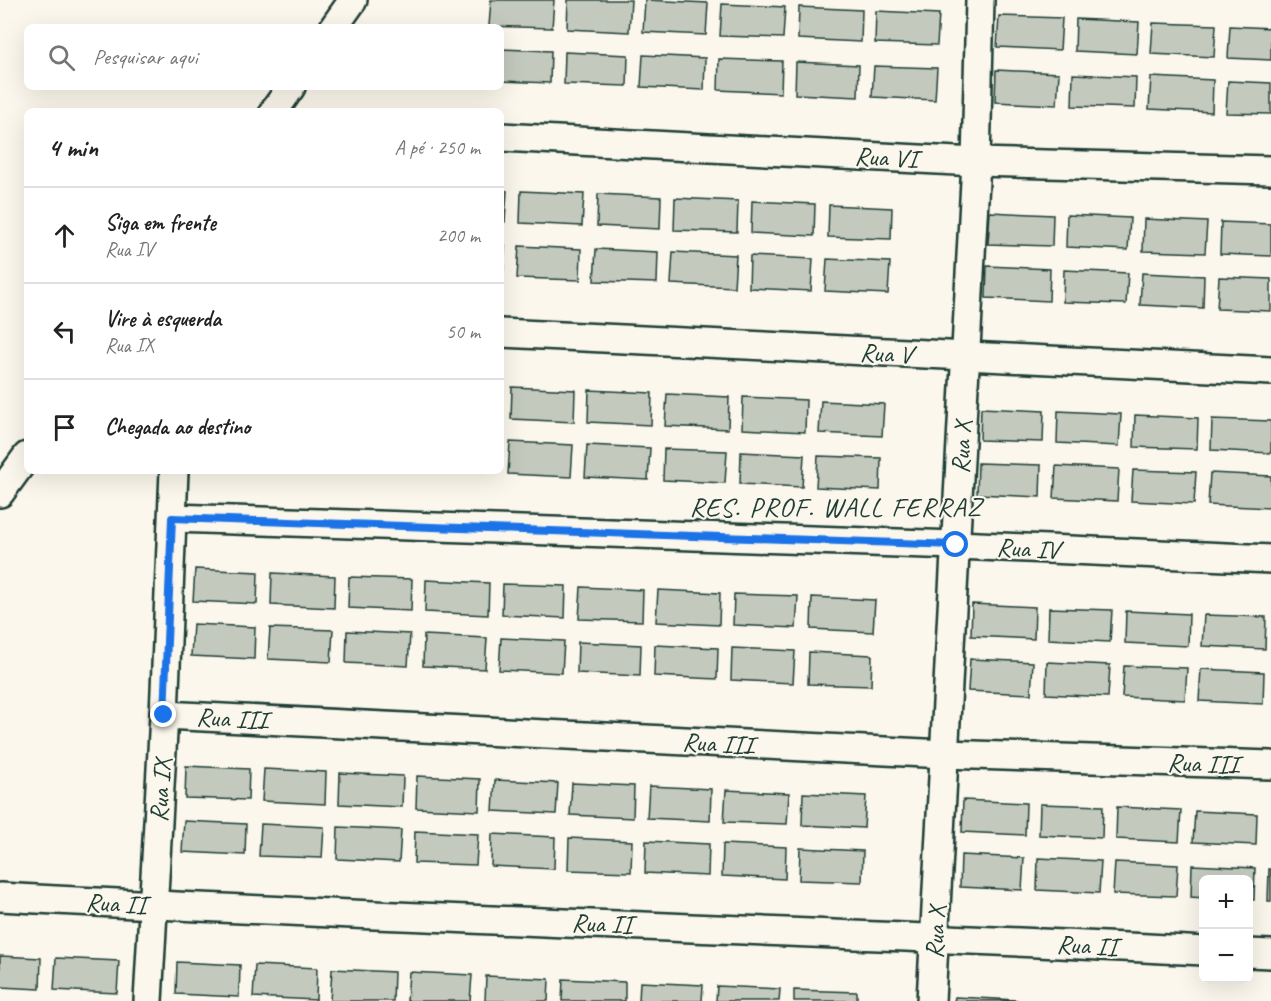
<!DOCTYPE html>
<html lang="pt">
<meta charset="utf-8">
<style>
body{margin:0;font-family:Caveat,sans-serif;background:#f6f6f6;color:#222}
.controls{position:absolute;right:18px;bottom:18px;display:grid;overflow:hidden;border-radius:9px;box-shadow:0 6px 24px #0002}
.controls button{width:54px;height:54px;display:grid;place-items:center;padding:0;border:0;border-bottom:2px solid #e0e0e0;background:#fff;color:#222;font:30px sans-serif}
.stop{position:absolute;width:18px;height:18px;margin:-14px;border:4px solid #1a73e8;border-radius:50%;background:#fff}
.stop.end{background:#1a73e8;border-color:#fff;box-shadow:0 2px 6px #0008}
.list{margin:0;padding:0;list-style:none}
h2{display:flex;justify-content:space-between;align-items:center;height:78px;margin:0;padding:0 24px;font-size:26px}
h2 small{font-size:20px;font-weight:400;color:#767676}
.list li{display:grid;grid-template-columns:39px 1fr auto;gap:18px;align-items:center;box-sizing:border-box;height:96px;padding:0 24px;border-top:2px solid #e0e0e0}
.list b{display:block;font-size:22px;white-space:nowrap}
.list p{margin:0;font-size:20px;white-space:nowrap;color:#767676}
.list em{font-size:20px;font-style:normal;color:#767676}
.icon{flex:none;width:33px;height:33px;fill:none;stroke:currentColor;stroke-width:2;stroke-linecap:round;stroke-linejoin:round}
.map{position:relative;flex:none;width:1271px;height:1001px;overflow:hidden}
.search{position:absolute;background:#fff;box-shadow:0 6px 24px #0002;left:24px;top:24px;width:480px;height:66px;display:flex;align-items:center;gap:15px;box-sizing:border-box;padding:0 21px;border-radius:9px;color:#767676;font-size:22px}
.panel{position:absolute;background:#fff;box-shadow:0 6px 24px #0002;left:24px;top:108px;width:480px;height:366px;border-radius:9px}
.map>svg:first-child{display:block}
.building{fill:#c4c9be;stroke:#1f3d34;stroke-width:1.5}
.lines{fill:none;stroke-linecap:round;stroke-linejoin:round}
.street-casing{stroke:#1f3d34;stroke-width:32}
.street{stroke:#fbf7ec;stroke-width:27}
.route{stroke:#1a73e8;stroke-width:8}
.labels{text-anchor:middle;stroke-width:4.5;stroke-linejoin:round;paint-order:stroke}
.street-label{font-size:26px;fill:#1f3d34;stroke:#fbf7ec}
.neighbourhood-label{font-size:27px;letter-spacing:1.5px;fill:#1f3d34;stroke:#fbf7ec}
</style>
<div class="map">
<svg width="1271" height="1001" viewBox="0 0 1271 1001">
<rect width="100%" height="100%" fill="#fbf7ec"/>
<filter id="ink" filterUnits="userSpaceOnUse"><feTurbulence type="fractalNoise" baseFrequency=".0167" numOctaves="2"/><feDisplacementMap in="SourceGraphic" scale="12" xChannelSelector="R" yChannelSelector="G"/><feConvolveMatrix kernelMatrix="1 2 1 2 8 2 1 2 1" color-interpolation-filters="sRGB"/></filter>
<g filter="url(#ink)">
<g class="building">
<path d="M491,0H554L552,28L489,26Z"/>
<path d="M568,0H631L629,32L567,29Z"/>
<path d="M645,0L708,3L706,35L643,32Z"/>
<path d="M722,4L785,7L783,38L720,36Z"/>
<path d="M799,7L862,10L861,42L798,39Z"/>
<path d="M876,11L939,14L937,45L875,43Z"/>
<path d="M999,16L1062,18L1060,50L997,47Z"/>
<path d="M1076,19L1139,22L1137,54L1075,51Z"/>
<path d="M1153,23L1216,25L1214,57L1151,54Z"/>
<path d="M1230,26L1271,28V60L1228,58Z"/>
<path d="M501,49L551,51L550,83L501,81Z"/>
<path d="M565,52L628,55L627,86L564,84Z"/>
<path d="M643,55L705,58L704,90L641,87Z"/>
<path d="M719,59L782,61L781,93L718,90Z"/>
<path d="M796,62L859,65L858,97L795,94Z"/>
<path d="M874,66L937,68L935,100L872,97Z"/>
<path d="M996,70L1059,73L1057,105L995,102Z"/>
<path d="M1073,74L1136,77L1135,108L1072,106Z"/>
<path d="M1151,77L1213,80L1212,112L1149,109Z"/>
<path d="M1228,81L1271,83V114L1226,113Z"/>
<path d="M501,190L507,191L505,222H501Z"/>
<path d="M521,191L584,194L582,226L520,223Z"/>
<path d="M598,194L661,197L660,229L597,226Z"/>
<path d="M675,198L738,201L737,232L674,230Z"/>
<path d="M752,201L815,204L814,236L751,233Z"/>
<path d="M829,205L892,208L891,239L828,237Z"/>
<path d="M990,212L1053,215L1052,246L988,244Z"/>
<path d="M1067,215L1130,218L1128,250L1066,247Z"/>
<path d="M1144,219L1207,222L1205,253L1143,251Z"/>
<path d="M1221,222L1271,224V256L1220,254Z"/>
<path d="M501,245H505L503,277H501Z"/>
<path d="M519,246L581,249L580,280L517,278Z"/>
<path d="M596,249L658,252L657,283L594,281Z"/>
<path d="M673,252L736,255L734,287L671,284Z"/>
<path d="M750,256L813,259L811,291L749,288Z"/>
<path d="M827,259L890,262L888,294L825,291Z"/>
<path d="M987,266L1050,269L1049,301L986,298Z"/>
<path d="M1064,270L1128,273L1126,304L1063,302Z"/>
<path d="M1142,273L1204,276L1203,308L1140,305Z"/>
<path d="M1219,277L1271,279V311L1217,309Z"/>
<path d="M512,387L575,390L574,422L511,419Z"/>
<path d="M589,390L652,393L651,425L588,422Z"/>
<path d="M667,394L729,397L728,429L665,426Z"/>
<path d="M743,397L806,400L805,432L742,429Z"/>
<path d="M821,401L884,404L882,436L819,433Z"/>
<path d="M981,408L1044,411L1043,442L980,440Z"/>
<path d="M1058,411L1121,414L1119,446L1057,443Z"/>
<path d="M1135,415L1198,418L1197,449L1134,447Z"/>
<path d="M1212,419L1271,421V453L1211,450Z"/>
<path d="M510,442L573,445L571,477L508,474Z"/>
<path d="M587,445L650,448L648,480L585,477Z"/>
<path d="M664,449L727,451L725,483L663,480Z"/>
<path d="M741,452L804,455L802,487L740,484Z"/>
<path d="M818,456L881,458L880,490L816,487Z"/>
<path d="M978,463L1041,465L1040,497L977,494Z"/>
<path d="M1056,466L1119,469L1117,501L1054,498Z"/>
<path d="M1133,470L1196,472L1194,504L1131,501Z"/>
<path d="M1210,473L1271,476V508L1208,505Z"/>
<path d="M195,569L258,572L257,604L193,601Z"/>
<path d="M272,573L335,576L334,608L271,605Z"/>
<path d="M349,577L412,579L411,611L348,608Z"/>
<path d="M426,580L489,583L488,615L425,612Z"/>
<path d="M503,584L566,586L565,618L502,615Z"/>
<path d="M581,587L643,590L642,621L579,619Z"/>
<path d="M658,590L720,593L719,625L656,622Z"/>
<path d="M734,594L798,596L796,628L733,625Z"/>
<path d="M812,597L875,600L873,632L811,629Z"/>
<path d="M972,604L1035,607L1034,639L971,636Z"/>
<path d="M1049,608L1112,610L1110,642L1048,639Z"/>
<path d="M1126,611L1189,614L1188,646L1125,643Z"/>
<path d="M1204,615L1266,617L1265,649L1202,646Z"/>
<path d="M193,624L255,627L254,659L191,656Z"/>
<path d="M270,628L333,630L331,662L268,659Z"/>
<path d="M347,631L410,634L408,666L346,663Z"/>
<path d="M424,635L487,638L485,669L423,666Z"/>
<path d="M501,638L564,641L562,673L499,670Z"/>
<path d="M578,642L641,645L640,676L577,673Z"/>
<path d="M655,645L718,648L717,679L654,676Z"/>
<path d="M732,648L795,651L793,683L731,680Z"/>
<path d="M809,652L872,655L871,686L808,684Z"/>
<path d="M970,659L1033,662L1031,694L968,691Z"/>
<path d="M1047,662L1110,665L1108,697L1046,694Z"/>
<path d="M1124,666L1187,668L1185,700L1122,697Z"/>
<path d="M1201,669L1264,672L1263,704L1199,701Z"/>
<path d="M186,766L249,769L248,800L185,798Z"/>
<path d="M264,769L326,772L325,804L262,801Z"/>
<path d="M340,773L403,776L402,807L339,804Z"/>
<path d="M417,776L480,779L479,811L416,808Z"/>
<path d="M495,780L558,783L556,814L493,811Z"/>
<path d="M572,783L634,786L633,818L570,815Z"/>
<path d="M649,786L711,789L710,821L647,818Z"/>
<path d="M726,790L789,793L787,824L724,822Z"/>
<path d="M803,793L866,796L864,828L802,825Z"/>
<path d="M963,800L1026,803L1025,835L962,832Z"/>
<path d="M1040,804L1103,806L1102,838L1039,835Z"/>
<path d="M1117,807L1181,810L1179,842L1116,839Z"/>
<path d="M1195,811L1257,814L1256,845L1193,842Z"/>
<path d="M184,821L246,824L245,855L182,852Z"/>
<path d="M261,824L324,827L322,858L259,856Z"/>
<path d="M338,827L401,830L399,862L337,859Z"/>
<path d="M415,831L478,834L476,865L414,863Z"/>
<path d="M492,834L555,837L554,869L491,866Z"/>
<path d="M569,838L632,841L631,872L568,870Z"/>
<path d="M646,841L709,844L708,876L645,873Z"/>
<path d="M723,844L786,847L785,879L722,876Z"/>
<path d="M800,848L863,851L862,882L799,880Z"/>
<path d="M961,855L1024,858L1022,890L960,887Z"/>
<path d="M1038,858L1101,861L1099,893L1037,890Z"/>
<path d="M1115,862L1178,865L1176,896L1113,894Z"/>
<path d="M1192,865L1255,868L1254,900H1248V880H1204V898L1191,897Z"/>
<path d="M1269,869H1271V901H1268Z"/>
<path d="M0,956L41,958L40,989L0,987Z"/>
<path d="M56,958L119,961L117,993L54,990Z"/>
<path d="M177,962L240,965L239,997L176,994Z"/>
<path d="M255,965L317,968L316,1000L253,997Z"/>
<path d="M332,969L394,972L393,1001H330Z"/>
<path d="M409,972L472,975L470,1001H407Z"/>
<path d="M486,976L549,979L548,1001H485Z"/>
<path d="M563,979L625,982V1001H562Z"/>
<path d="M640,982L703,985L702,1001H639Z"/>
<path d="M717,986L780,989L779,1001H716Z"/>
<path d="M794,990L857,992V1001H794Z"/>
<path d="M955,997L1017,1000V1001H954Z"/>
</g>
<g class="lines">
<defs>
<g id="street">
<path d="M334,27L353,0"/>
<path d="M274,111L291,87"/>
<path d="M501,137L976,162L1271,170"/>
<path d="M501,333L1271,371"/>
<path d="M0,493L27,456"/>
<path d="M173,518L956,545L1271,559"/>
<path d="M164,715L945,754L1271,765"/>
<path d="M0,897C401,919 802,930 1204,951"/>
<path d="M1248,953L1271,954"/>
<path d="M148,1001L164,715L174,471"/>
<path d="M931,1001L976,162L980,0"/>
</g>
</defs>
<use href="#street" class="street-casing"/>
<use href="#street" class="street"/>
</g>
</g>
<g class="lines" filter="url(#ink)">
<path class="route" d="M164,715L172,518L956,545"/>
</g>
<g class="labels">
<g class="street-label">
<text transform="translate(886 157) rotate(3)" y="9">Rua VI</text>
<text transform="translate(886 353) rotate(3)" y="9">Rua V</text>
<text transform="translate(961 447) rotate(-87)" y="9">Rua X</text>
<text transform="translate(1028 548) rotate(3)" y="9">Rua IV</text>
<text transform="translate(232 718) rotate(3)" y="9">Rua III</text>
<text transform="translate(718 743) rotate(3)" y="9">Rua III</text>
<text transform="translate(1203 763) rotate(2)" y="9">Rua III</text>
<text transform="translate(160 790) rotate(-86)" y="9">Rua IX</text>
<text transform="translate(116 903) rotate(3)" y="9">Rua II</text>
<text transform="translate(602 923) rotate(2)" y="9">Rua II</text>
<text transform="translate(935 932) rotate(-87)" y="9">Rua X</text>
<text transform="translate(1087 945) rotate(3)" y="9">Rua II</text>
</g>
<g class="neighbourhood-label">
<text x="836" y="516">RES. PROF. WALL FERRAZ</text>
</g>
</g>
</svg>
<div class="controls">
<button>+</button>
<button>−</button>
</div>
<div class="stop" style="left:956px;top:545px"></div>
<div class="stop end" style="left:164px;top:715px"></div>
<div class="search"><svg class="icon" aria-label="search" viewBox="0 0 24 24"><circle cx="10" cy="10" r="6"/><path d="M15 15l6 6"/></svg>Pesquisar aqui</div>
<section class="panel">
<h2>4 min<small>A pé · 250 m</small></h2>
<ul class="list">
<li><svg class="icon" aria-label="ahead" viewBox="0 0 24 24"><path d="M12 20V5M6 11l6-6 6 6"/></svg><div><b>Siga em frente</b><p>Rua IV</p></div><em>200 m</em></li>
<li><svg class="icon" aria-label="left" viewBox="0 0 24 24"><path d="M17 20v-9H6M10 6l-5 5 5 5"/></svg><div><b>Vire à esquerda</b><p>Rua IX</p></div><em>50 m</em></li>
<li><svg class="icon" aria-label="arrive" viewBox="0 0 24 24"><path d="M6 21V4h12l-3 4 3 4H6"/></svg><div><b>Chegada ao destino</b></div></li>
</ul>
</section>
</div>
